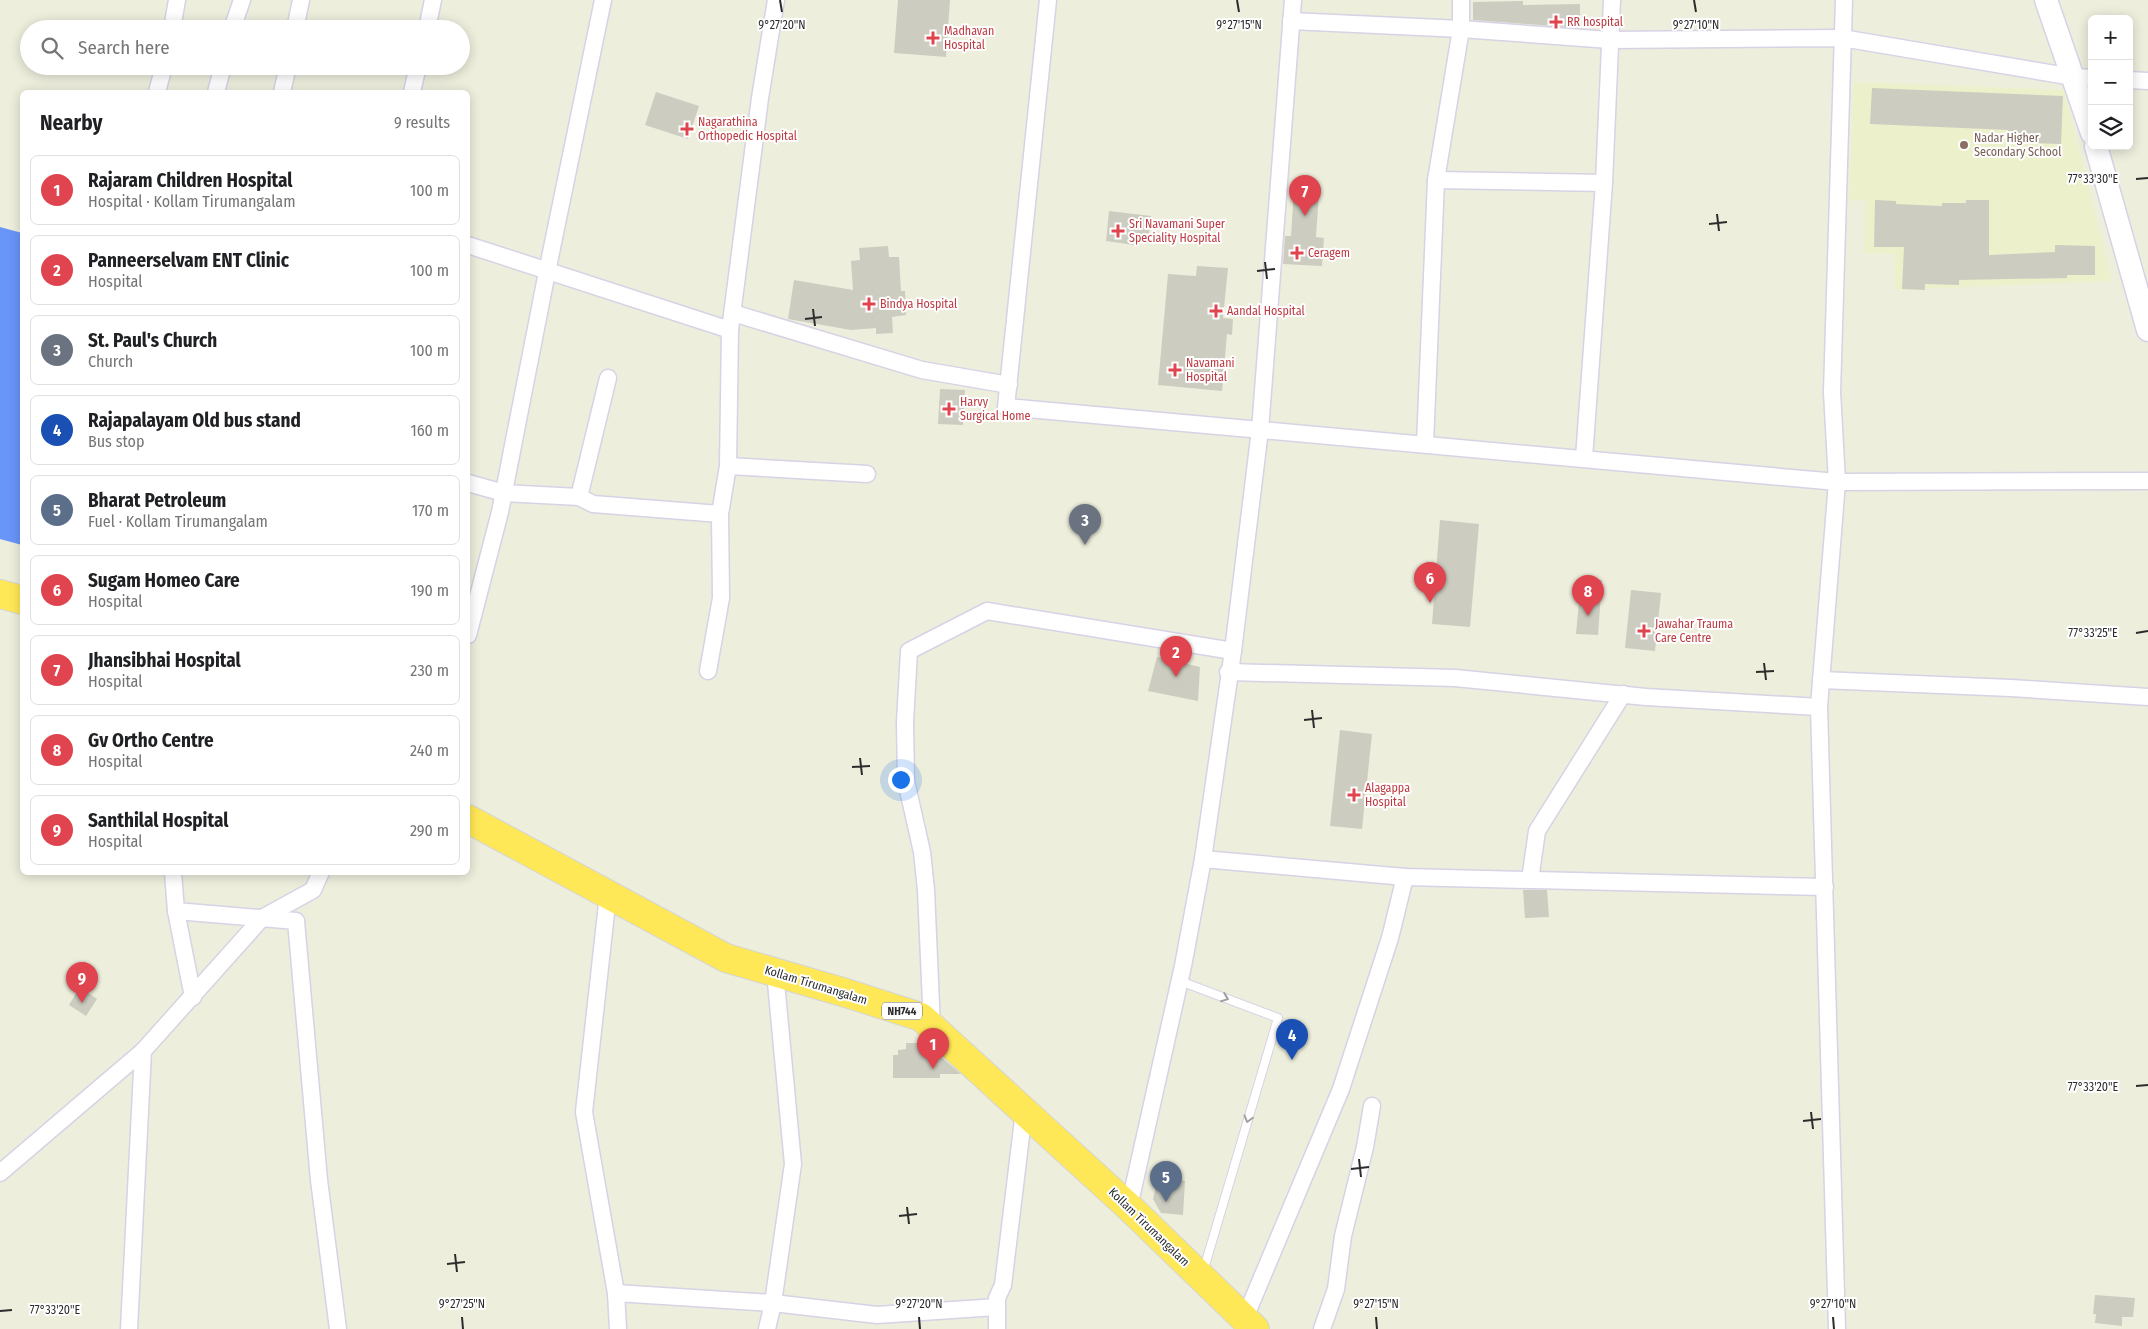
<!DOCTYPE html>
<meta charset="utf-8">
<style>
body{margin:0;font-family:"Fira Sans Condensed",sans-serif;background:#f2f2f2;color:#202124}
.controls{position:absolute;right:15px;top:15px;display:grid;overflow:hidden;border-radius:8px;box-shadow:0 2px 12px #0003}
.controls button{width:45px;height:45px;display:grid;place-items:center;padding:0;border:0;border-bottom:1px solid #e0e0e0;background:#fff;color:#202124;font:25px sans-serif}
.you{position:absolute;left:900px;top:779px;width:18px;height:18px;margin:-12px;border:4px solid #fff;border-radius:50%;background:#1a73e8;box-shadow:0 0 0 8px #1a73e833}
.badge{display:grid;place-items:center;width:32px;height:32px;border-radius:50%;background:#db2777;color:#fff;font-size:16px;font-weight:700}
.pin{position:absolute;translate:-50% -41px;filter:drop-shadow(0 1px 2px #0008)}
.pin::after{content:'';position:absolute;top:26px;width:18px;height:15px;background:inherit;clip-path:polygon(0 0,100% 0,50% 100%)}
.list{margin:0;padding:0;list-style:none}
h2{display:flex;justify-content:space-between;align-items:center;height:65px;margin:0;padding:0 20px;font-size:21px}
h2 small{font-size:16px;font-weight:400;color:#757577}
.list li{display:grid;grid-template-columns:32px 1fr auto;gap:15px;align-items:center;box-sizing:border-box;height:70px;margin:0 10px 10px;padding:0 10px;border:1px solid #e0e0e0;border-radius:8px}
.list b{display:block;font-size:19px;white-space:nowrap}
.list p{margin:0;font-size:16px;white-space:nowrap;color:#757577}
.list em{font-size:16px;font-style:normal;color:#757577}
.icon{flex:none;width:28px;height:28px;fill:none;stroke:currentColor;stroke-width:2;stroke-linecap:round;stroke-linejoin:round}
.map{position:relative;flex:none;width:2148px;height:1329px;overflow:hidden}
.search{position:absolute;background:#fff;box-shadow:0 2px 12px #0003;left:20px;top:20px;width:450px;height:55px;display:flex;align-items:center;gap:12px;box-sizing:border-box;padding:0 18px;border-radius:28px;color:#757577;font-size:19px}
.panel{position:absolute;background:#fff;box-shadow:0 2px 12px #0003;left:20px;top:90px;width:450px;height:785px;border-radius:8px}
.map>svg:first-child{display:block}
.education{fill:#edf1cb}
.water{fill:#6994f8}
.building{fill:#cccdc0}
.lines{fill:none;stroke-linecap:round;stroke-linejoin:round}
.lane-casing{stroke:#d7d2e5;stroke-width:10}
.street-casing{stroke:#d7d2e5;stroke-width:19}
.secondary-casing{stroke:#d7d2e5;stroke-width:25}
.highway-casing{stroke:#d5d5d5;stroke-width:30}
.lane{stroke:#fff;stroke-width:8}
.street{stroke:#fff;stroke-width:16}
.secondary{stroke:#fff;stroke-width:22}
.highway{stroke:#ffe857;stroke-width:28}
.oneway{stroke:#a0a0a0}
.ticks{fill:none;stroke:#2c2c2c;stroke-width:2}
.health-dot{fill:#e0444e;stroke:#fff;stroke-width:2}
.education-dot{fill:#8d6e63;stroke:#fff;stroke-width:2}
.labels{text-anchor:middle;stroke-width:4;stroke-linejoin:round;paint-order:stroke}
.shield{fill:#fff;stroke:#6b6b6b;stroke-width:1}
.shield-label{font-size:11px;font-weight:bold;fill:#2c2c2c}
.health-label{font-size:12px;fill:#be3a42;stroke:#fff;text-anchor:start}
.education-label{font-size:12px;fill:#785e54;stroke:#fff;text-anchor:start}
.street-label{font-size:12px;fill:#2c2c2c;stroke:#fff}
.ticks-label{font-size:12px;text-anchor:middle;fill:#2c2c2c;stroke:#fff;stroke-width:4;stroke-linejoin:round;paint-order:stroke}
</style>
<div class="map">
<svg width="2148" height="1329" viewBox="0 0 2148 1329">
<rect width="100%" height="100%" fill="#eed"/>
<path class="education" d="M1854,82L2064,90L2112,281L1895,290L1894,254L1864,253L1865,200L1849,201Z"/>
<path class="water" d="M0,227L22,233V545L0,539Z"/>
<g class="building">
<path d="M898,0H950L946,57L894,53Z"/>
<path d="M1523,1V5L1580,4V28L1473,20V2Z"/>
<path d="M1872,88L2063,96L2061,144L2007,142L2008,130L1870,124Z"/>
<path d="M656,92L699,106L688,139L645,125Z"/>
<path d="M1294,190L1319,192L1316,237L1324,238L1322,266L1283,264L1285,236H1291Z"/>
<path d="M1875,200L1896,201V204L1942,206V203H1966V200H1989V255L2055,252V245L2095,246V275H2067V278L1959,280V285L1925,284V290L1902,289L1904,247H1874Z"/>
<path d="M1109,211L1151,216L1149,234L1143,233V239L1135,237L1134,245L1106,241Z"/>
<path d="M888,246L889,257H899L901,291H905L906,315L892,317L893,333L876,334V328L851,330L788,319L794,280L853,290L851,261L860,260L859,248Z"/>
<path d="M1197,266L1228,268L1223,318L1233,319L1232,335L1227,334L1222,391L1158,385L1168,274L1196,276Z"/>
<path d="M940,389L965,390L963,425L938,424Z"/>
<path d="M1440,520L1479,524L1470,627L1432,624Z"/>
<path d="M1581,579L1602,580L1598,635L1576,634Z"/>
<path d="M1631,590L1661,593L1655,651L1625,648Z"/>
<path d="M1157,657L1200,667L1198,701L1148,691Z"/>
<path d="M1340,730L1372,734L1362,829L1330,826Z"/>
<path d="M1523,890H1547L1549,917L1525,918Z"/>
<path d="M80,987L97,999L86,1016L69,1005Z"/>
<path d="M906,1043H926L929,1046V1056H940L961,1074H940V1078H893V1055H898V1050L906,1049Z"/>
<path d="M1159,1174L1185,1181L1183,1215L1161,1213L1153,1199Z"/>
<path d="M2095,1295L2135,1298L2133,1317H2122V1326L2095,1323L2096,1314H2093Z"/>
</g>
<g class="lines">
<defs>
<path id="lane" d="M1180,981L1278,1018L1203,1272"/>
<g id="street">
<path d="M1048,0L1006,407L1837,482L2148,481"/>
<path d="M1291,21L1461,29L1610,40L1842,38L2073,77L2092,78"/>
<path d="M172,29L177,0"/>
<path d="M232,29L242,0"/>
<path d="M295,29L301,0"/>
<path d="M427,29L433,0"/>
<path d="M2129,80L2148,81"/>
<path d="M157,92L164,66"/>
<path d="M216,92L223,66"/>
<path d="M282,92L288,66"/>
<path d="M412,92L418,66"/>
<path d="M1436,180L1461,29V0"/>
<path d="M1604,183L1612,0"/>
<path d="M468,245L730,330L760,98L776,0"/>
<path d="M733,313L922,370L1009,385"/>
<path d="M1425,444L1436,180L1604,183L1584,458"/>
<path d="M728,466L867,474"/>
<path d="M468,483L504,493L579,497L593,504L720,514"/>
<path d="M579,497L608,378"/>
<path d="M468,635L500,512L547,272L603,0"/>
<path d="M708,671L721,598L720,514L728,466L730,330"/>
<path d="M1228,672L1455,678L1646,697L1819,707"/>
<path d="M1821,680L2011,688L2148,697"/>
<path d="M1203,859L1405,877L1825,887"/>
<path d="M173,872L176,911L296,921L319,1180L338,1329"/>
<path d="M1530,880L1537,831L1623,694"/>
<path d="M608,895L584,1112L617,1299"/>
<path d="M176,911L193,997"/>
<path d="M932,1027L926,890L922,852L906,781L905,722L909,651L987,611L1233,651"/>
<path d="M0,1173L143,1051L262,918L313,890L321,872"/>
<path d="M1129,1207L1183,966L1203,859L1233,651L1260,430L1293,0"/>
<path d="M1242,1325L1341,1089L1390,938L1405,877"/>
<path d="M129,1329L143,1051"/>
<path d="M618,1329L616,1293L773,1303L877,1315L997,1307"/>
<path d="M767,1329L773,1303L793,1164L775,972"/>
<path d="M997,1329V1298L1003,1285L1024,1111"/>
<path d="M1322,1329L1336,1289L1343,1236L1365,1147L1372,1106"/>
<path d="M1837,1329L1819,707L1837,482L1832,392L1844,0"/>
</g>
<g id="secondary">
<path d="M2046,0L2092,133"/>
<path d="M2096,146L2148,330"/>
</g>
<g id="highway">
<path d="M0,594L22,600"/>
<path d="M468,819L726,958L846,993L921,1017L1129,1207L1255,1329"/>
</g>
</defs>
<use href="#lane" class="lane-casing"/>
<use href="#street" class="street-casing"/>
<use href="#secondary" class="secondary-casing"/>
<use href="#highway" class="highway-casing"/>
<use href="#lane" class="lane"/>
<use href="#street" class="street"/>
<use href="#secondary" class="secondary"/>
<use href="#highway" class="highway"/>
</g>
<defs><path id="oneway-chevron" d="M-2-3.5L2.5 0L-2 3.5" fill="none" stroke-width="1.6" stroke-linecap="round" stroke-linejoin="round" transform="scale(1.25)"/></defs>
<g class="oneway">
<use href="#oneway-chevron" transform="translate(1225 998) rotate(21)"/>
<use href="#oneway-chevron" transform="translate(1248 1119) rotate(106)"/>
</g>
<path class="ticks" d="M780,0L782,12M1237,0L1239,12M1694,0L1696,12M2136,179L2148,178M1717,214L1719,231M1709,224L1727,222M1265,262L1267,279M1257,271L1275,269M813,309L815,326M805,319L822,317M2136,633L2148,631M1764,663L1766,680M1756,672L1774,671M1312,710L1314,728M1304,720L1322,718M860,758L862,775M852,767L870,766M2136,1086L2148,1085M1811,1112L1813,1129M1803,1121L1821,1119M1359,1159L1361,1177M1351,1169L1369,1167M907,1207L909,1224M899,1216L917,1214M455,1254L457,1272M447,1264L465,1262M0,1311L12,1310M462,1317L463,1329M919,1317L920,1329M1376,1317L1377,1329M1833,1317L1834,1329"/>
<g class="health-dot">
<path d="M1553.5 14.5h5v5h5v5h-5v5h-5v-5h-5v-5h5z"/>
<path d="M930.5 30.5h5v5h5v5h-5v5h-5v-5h-5v-5h5z"/>
<path d="M684.5 121.5h5v5h5v5h-5v5h-5v-5h-5v-5h5z"/>
<path d="M1115.5 223.5h5v5h5v5h-5v5h-5v-5h-5v-5h5z"/>
<path d="M1294.5 245.5h5v5h5v5h-5v5h-5v-5h-5v-5h5z"/>
<path d="M866.5 296.5h5v5h5v5h-5v5h-5v-5h-5v-5h5z"/>
<path d="M1213.5 303.5h5v5h5v5h-5v5h-5v-5h-5v-5h5z"/>
<path d="M1172.5 362.5h5v5h5v5h-5v5h-5v-5h-5v-5h5z"/>
<path d="M946.5 401.5h5v5h5v5h-5v5h-5v-5h-5v-5h5z"/>
<path d="M1641.5 623.5h5v5h5v5h-5v5h-5v-5h-5v-5h5z"/>
<path d="M1351.5 787.5h5v5h5v5h-5v5h-5v-5h-5v-5h5z"/>
</g>
<circle class="education-dot" cx="1964" cy="145" r="5"/>
<g class="labels">
<rect class="shield" x="882" y="1002.5" width="40" height="17" rx="4"/>
<g class="shield-label">
<text x="902" y="1015">NH744</text>
</g>
<g class="health-label">
<text x="1567" y="26">RR hospital</text>
<text x="944" y="35">Madhavan<tspan x="944" dy="14">Hospital</tspan></text>
<text x="698" y="126">Nagarathina<tspan x="698" dy="14">Orthopedic Hospital</tspan></text>
<text x="1129" y="228">Sri Navamani Super<tspan x="1129" dy="14">Speciality Hospital</tspan></text>
<text x="1308" y="257">Ceragem</text>
<text x="880" y="308">Bindya Hospital</text>
<text x="1227" y="315">Aandal Hospital</text>
<text x="1186" y="367">Navamani<tspan x="1186" dy="14">Hospital</tspan></text>
<text x="960" y="406">Harvy<tspan x="960" dy="14">Surgical Home</tspan></text>
<text x="1655" y="628">Jawahar Trauma<tspan x="1655" dy="14">Care Centre</tspan></text>
<text x="1365" y="792">Alagappa<tspan x="1365" dy="14">Hospital</tspan></text>
</g>
<g class="education-label">
<text x="1974" y="142">Nadar Higher<tspan x="1974" dy="14">Secondary School</tspan></text>
</g>
<g class="street-label">
<text transform="translate(816 985) rotate(17)" y="4">Kollam Tirumangalam</text>
<text transform="translate(1149 1227) rotate(44)" y="4">Kollam Tirumangalam</text>
</g>
</g>
<g class="ticks-label">
<text x="782" y="29">9°27'20"N</text>
<text x="1239" y="29">9°27'15"N</text>
<text x="1696" y="29">9°27'10"N</text>
<text x="2093" y="183">77°33'30"E</text>
<text x="2093" y="637">77°33'25"E</text>
<text x="2093" y="1091">77°33'20"E</text>
<text x="462" y="1308">9°27'25"N</text>
<text x="919" y="1308">9°27'20"N</text>
<text x="1376" y="1308">9°27'15"N</text>
<text x="1833" y="1308">9°27'10"N</text>
<text x="55" y="1314">77°33'20"E</text>
</g>
</svg>
<div class="controls">
<button>+</button>
<button>−</button>
<button><svg class="icon" aria-label="layers" viewBox="0 0 24 24"><path d="M12 4l9 5-9 5-9-5zM3 14l9 5 9-5"/></svg></button>
</div>
<div class="you"></div>
<div class="pin badge" style="left:933px;top:1069px;background:#e0444e">1</div>
<div class="pin badge" style="left:1176px;top:677px;background:#e0444e">2</div>
<div class="pin badge" style="left:1085px;top:545px;background:#6b7280">3</div>
<div class="pin badge" style="left:1292px;top:1060px;background:#1a4fb4">4</div>
<div class="pin badge" style="left:1166px;top:1202px;background:#5c6f8a">5</div>
<div class="pin badge" style="left:1430px;top:603px;background:#e0444e">6</div>
<div class="pin badge" style="left:1305px;top:216px;background:#e0444e">7</div>
<div class="pin badge" style="left:1588px;top:616px;background:#e0444e">8</div>
<div class="pin badge" style="left:82px;top:1003px;background:#e0444e">9</div>
<div class="search"><svg class="icon" aria-label="search" viewBox="0 0 24 24"><circle cx="10" cy="10" r="6"/><path d="M15 15l6 6"/></svg>Search here</div>
<section class="panel">
<h2>Nearby<small>9 results</small></h2>
<ul class="list">
<li><span class="badge" style="background:#e0444e">1</span><div><b>Rajaram Children Hospital</b><p>Hospital · Kollam Tirumangalam</p></div><em>100 m</em></li>
<li><span class="badge" style="background:#e0444e">2</span><div><b>Panneerselvam ENT Clinic</b><p>Hospital</p></div><em>100 m</em></li>
<li><span class="badge" style="background:#6b7280">3</span><div><b>St. Paul's Church</b><p>Church</p></div><em>100 m</em></li>
<li><span class="badge" style="background:#1a4fb4">4</span><div><b>Rajapalayam Old bus stand</b><p>Bus stop</p></div><em>160 m</em></li>
<li><span class="badge" style="background:#5c6f8a">5</span><div><b>Bharat Petroleum</b><p>Fuel · Kollam Tirumangalam</p></div><em>170 m</em></li>
<li><span class="badge" style="background:#e0444e">6</span><div><b>Sugam Homeo Care</b><p>Hospital</p></div><em>190 m</em></li>
<li><span class="badge" style="background:#e0444e">7</span><div><b>Jhansibhai Hospital</b><p>Hospital</p></div><em>230 m</em></li>
<li><span class="badge" style="background:#e0444e">8</span><div><b>Gv Ortho Centre</b><p>Hospital</p></div><em>240 m</em></li>
<li><span class="badge" style="background:#e0444e">9</span><div><b>Santhilal Hospital</b><p>Hospital</p></div><em>290 m</em></li>
</ul>
</section>
</div>
